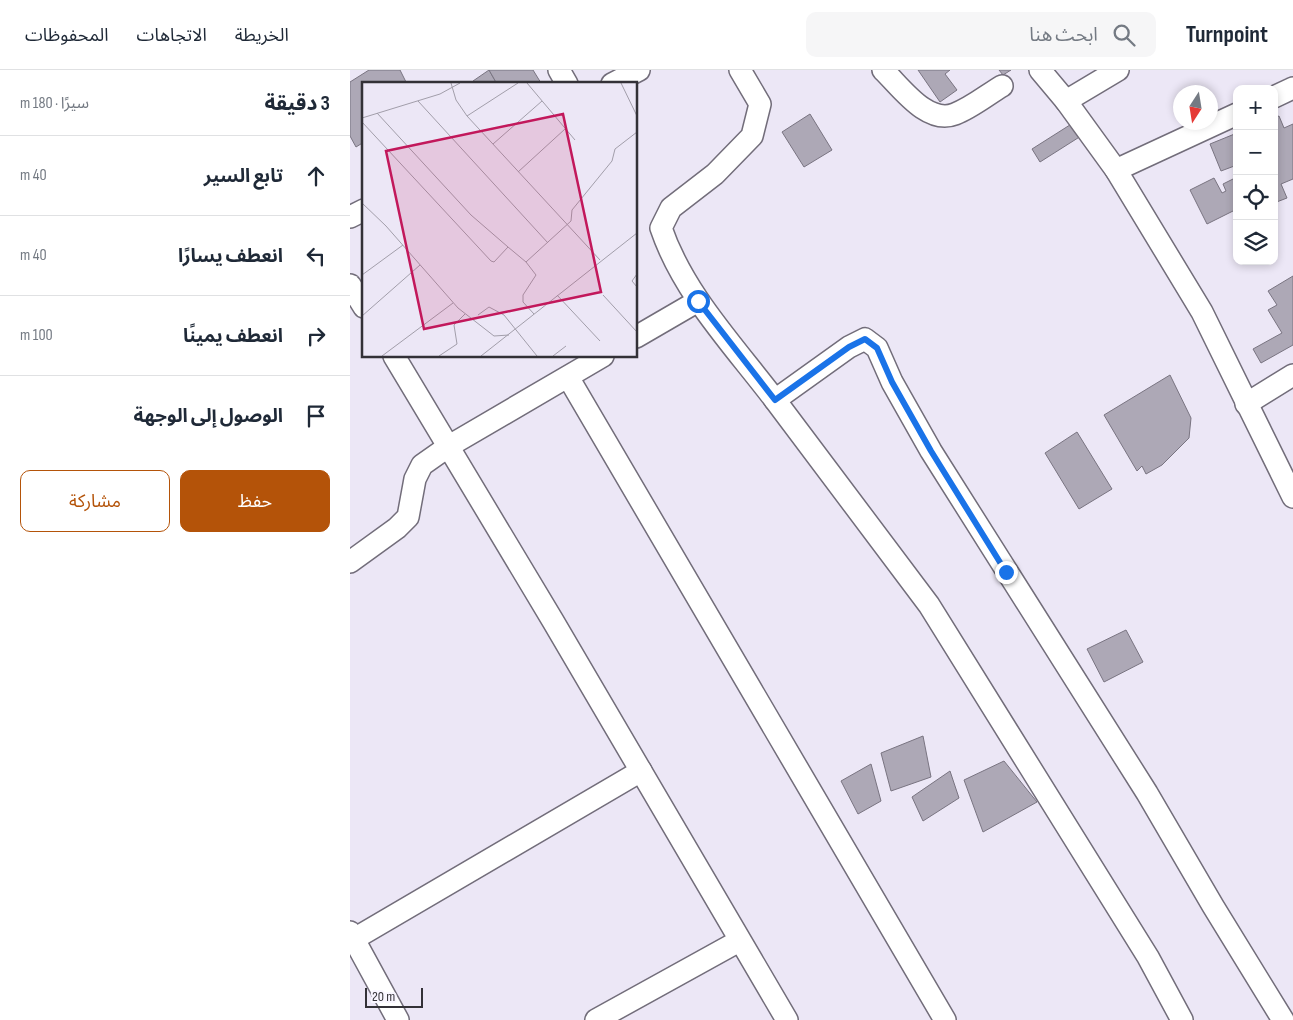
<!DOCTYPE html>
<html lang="ar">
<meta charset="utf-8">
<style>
body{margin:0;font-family:"Sofia Sans Condensed","Noto Sans Arabic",sans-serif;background:#f6f6f7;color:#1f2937;direction:rtl}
.controls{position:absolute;right:15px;top:15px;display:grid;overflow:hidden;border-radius:10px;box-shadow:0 2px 8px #0003}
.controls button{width:45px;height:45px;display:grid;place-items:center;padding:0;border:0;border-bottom:1px solid #e0e1e3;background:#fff;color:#1f2937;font:25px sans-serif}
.compass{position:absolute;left:823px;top:15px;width:45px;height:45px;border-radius:50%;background:#fff;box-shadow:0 2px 8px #0003;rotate:192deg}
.scale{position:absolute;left:15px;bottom:12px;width:58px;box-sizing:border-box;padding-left:5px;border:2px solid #333137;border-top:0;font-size:14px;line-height:18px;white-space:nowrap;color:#333137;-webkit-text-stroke:4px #f9f6ff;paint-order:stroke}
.stop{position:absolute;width:15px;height:15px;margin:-11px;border:4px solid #1a73e8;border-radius:50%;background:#fff}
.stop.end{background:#1a73e8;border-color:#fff;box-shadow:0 1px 5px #0008}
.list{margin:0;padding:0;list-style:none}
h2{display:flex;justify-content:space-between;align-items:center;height:65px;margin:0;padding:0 20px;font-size:21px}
h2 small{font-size:16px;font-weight:400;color:#747a83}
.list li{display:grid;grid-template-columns:32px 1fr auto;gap:15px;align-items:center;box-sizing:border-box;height:80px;padding:0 20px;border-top:1px solid #e0e1e3}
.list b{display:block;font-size:19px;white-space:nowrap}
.list em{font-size:16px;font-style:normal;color:#747a83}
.actions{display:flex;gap:10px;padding:15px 20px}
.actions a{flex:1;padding:11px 0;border:1px solid #b45309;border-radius:10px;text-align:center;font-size:18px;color:#b45309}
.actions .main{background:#b45309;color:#fff}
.icon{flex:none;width:28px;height:28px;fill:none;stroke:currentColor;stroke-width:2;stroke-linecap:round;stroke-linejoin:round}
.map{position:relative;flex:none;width:943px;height:950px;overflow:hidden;direction:ltr}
header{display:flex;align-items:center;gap:30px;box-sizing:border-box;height:70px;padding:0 25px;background:#fff;border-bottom:1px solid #e0e1e3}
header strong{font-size:24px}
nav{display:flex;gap:28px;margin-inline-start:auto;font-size:18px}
.search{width:350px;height:45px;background:#f6f6f7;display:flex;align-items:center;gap:12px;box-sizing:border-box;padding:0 18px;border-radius:10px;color:#747a83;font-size:19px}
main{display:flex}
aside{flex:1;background:#fff}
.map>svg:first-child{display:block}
.building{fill:#ada8b6;stroke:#797481}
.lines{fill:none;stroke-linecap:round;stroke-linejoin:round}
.minor-casing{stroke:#726d7a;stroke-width:24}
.minor{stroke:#fff;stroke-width:21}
.route{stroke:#1a73e8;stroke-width:6}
.inset-road{fill:none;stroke:#a29eaa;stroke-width:1}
.view{fill:#c2185b;fill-opacity:0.15;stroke:#c2185b;stroke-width:2.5}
.inset-edge{fill:none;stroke:#333137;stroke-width:2.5}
</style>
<header>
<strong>Turnpoint</strong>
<div class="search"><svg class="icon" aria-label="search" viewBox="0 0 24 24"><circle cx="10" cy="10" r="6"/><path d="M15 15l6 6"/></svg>ابحث هنا</div>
<nav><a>الخريطة</a><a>الاتجاهات</a><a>المحفوظات</a></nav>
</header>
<main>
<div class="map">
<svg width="943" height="950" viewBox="0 0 943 950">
<rect width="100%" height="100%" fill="#ece7f6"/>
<g class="building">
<path d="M19,0H50L57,14H14V72L6,77L0,66V12Z"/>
<path d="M139,0L147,14H125L123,11Z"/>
<path d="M139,0H183L191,13L147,14Z"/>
<path d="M568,0H600L595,4L607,20L590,32Z"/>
<path d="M649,0H661L653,5Z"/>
<path d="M460,44L482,80L454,97L432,62Z"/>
<path d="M929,46L934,58L943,54V109L931,114L937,128L924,133V48Z"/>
<path d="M723,53L731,66L690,92L682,79Z"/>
<path d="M887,63V95L871,101L860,74Z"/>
<path d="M887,107V139L857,154L840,120L864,108L872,123L876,121L873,114Z"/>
<path d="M943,206V275L911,293L903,279L932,263L918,240L927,235L918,221Z"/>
<path d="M820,305L841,348L839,368L812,395L796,404L792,396L787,401L754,345Z"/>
<path d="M727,362L762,419L729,439L695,383Z"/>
<path d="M776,560L793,592L754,612L737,579Z"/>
<path d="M573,666L581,707L541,721L531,683Z"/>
<path d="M654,691L687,732L633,762L614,710Z"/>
<path d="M521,694L531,731L508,744L491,711Z"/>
<path d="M600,701L609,728L573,751L562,727Z"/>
</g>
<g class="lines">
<defs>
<g id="minor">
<path d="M209,0L217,14"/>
<path d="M390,0L410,34L402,66L365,104L321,138L311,158C333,223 384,276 425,330L499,277L515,269L527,278L542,312L581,381L797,723L863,836L933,950"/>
<path d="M533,0C551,17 577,55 605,44C621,38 637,25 652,16"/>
<path d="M690,0L716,31L766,100L852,242L943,427"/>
<path d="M262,14L289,0"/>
<path d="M924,27L943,18"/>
<path d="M716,31L768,0"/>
<path d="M766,100L887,44"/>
<path d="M0,147L14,140"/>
<path d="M0,215L14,237"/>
<path d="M286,267L348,231"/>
<path d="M44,286L203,551L437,950"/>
<path d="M218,307L595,950"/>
<path d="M425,330L579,535L798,887L832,950"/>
<path d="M896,334L943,305"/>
<path d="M0,492L47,458L58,447L65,409L72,395L99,376L253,286"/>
<path d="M0,862L48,950"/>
<path d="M4,869L291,701"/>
<path d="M246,950L389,871"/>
</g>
</defs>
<use href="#minor" class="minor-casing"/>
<use href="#minor" class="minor"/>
</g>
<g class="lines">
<path class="route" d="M348,231L425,330L499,277L515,269L527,278L542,312L581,381L656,502"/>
</g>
<g transform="translate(12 12)">
<rect width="275" height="275" fill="#ece7f6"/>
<path class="inset-road" d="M89,1L94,18L105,34L238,178M165,1L213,58M259,1L275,34M56,19L186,161M15,31L109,133L146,165M105,34L156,1M0,36L78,12L98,1M0,40L129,179L132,180L146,165L164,180L174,193L161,213V220L172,232M131,62L180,19M156,90L203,47M0,121L24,144L96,226L132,254L147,253M164,180L209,139L210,128L250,79L253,67L275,50M275,192L270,199L275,205M0,193L41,163M195,213L238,259M241,213L275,250M116,233L127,225L142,233L175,274M0,234L58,183M20,274L91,221M77,274L95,262L92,243L103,232M119,274L275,151M191,274L204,264"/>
<path class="view" d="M201,32L239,210L62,247L24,69Z"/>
<rect width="275" height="275" class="inset-edge"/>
</g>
</svg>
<div class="controls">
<button>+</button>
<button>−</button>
<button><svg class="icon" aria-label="locate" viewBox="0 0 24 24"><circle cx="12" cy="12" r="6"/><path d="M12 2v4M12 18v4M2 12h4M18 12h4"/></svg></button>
<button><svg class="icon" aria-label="layers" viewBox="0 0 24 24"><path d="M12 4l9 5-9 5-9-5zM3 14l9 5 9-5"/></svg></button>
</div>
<svg class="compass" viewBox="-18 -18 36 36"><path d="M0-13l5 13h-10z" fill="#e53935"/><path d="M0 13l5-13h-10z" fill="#747a83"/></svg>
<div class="scale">20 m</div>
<div class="stop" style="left:348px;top:231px"></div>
<div class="stop end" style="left:656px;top:502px"></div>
</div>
<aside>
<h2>3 دقيقة<small>سيرًا · 180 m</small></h2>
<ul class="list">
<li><svg class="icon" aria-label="ahead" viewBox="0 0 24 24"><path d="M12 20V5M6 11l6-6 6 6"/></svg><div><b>تابع السير</b></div><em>40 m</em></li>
<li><svg class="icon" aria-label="left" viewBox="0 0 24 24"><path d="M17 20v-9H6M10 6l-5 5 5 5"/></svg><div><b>انعطف يسارًا</b></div><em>40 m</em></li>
<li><svg class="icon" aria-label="right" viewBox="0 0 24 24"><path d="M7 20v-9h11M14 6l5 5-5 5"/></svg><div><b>انعطف يمينًا</b></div><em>100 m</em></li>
<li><svg class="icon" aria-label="arrive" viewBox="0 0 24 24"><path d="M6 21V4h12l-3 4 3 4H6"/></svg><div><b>الوصول إلى الوجهة</b></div></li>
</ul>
<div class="actions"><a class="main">حفظ</a><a>مشاركة</a></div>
</aside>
</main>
